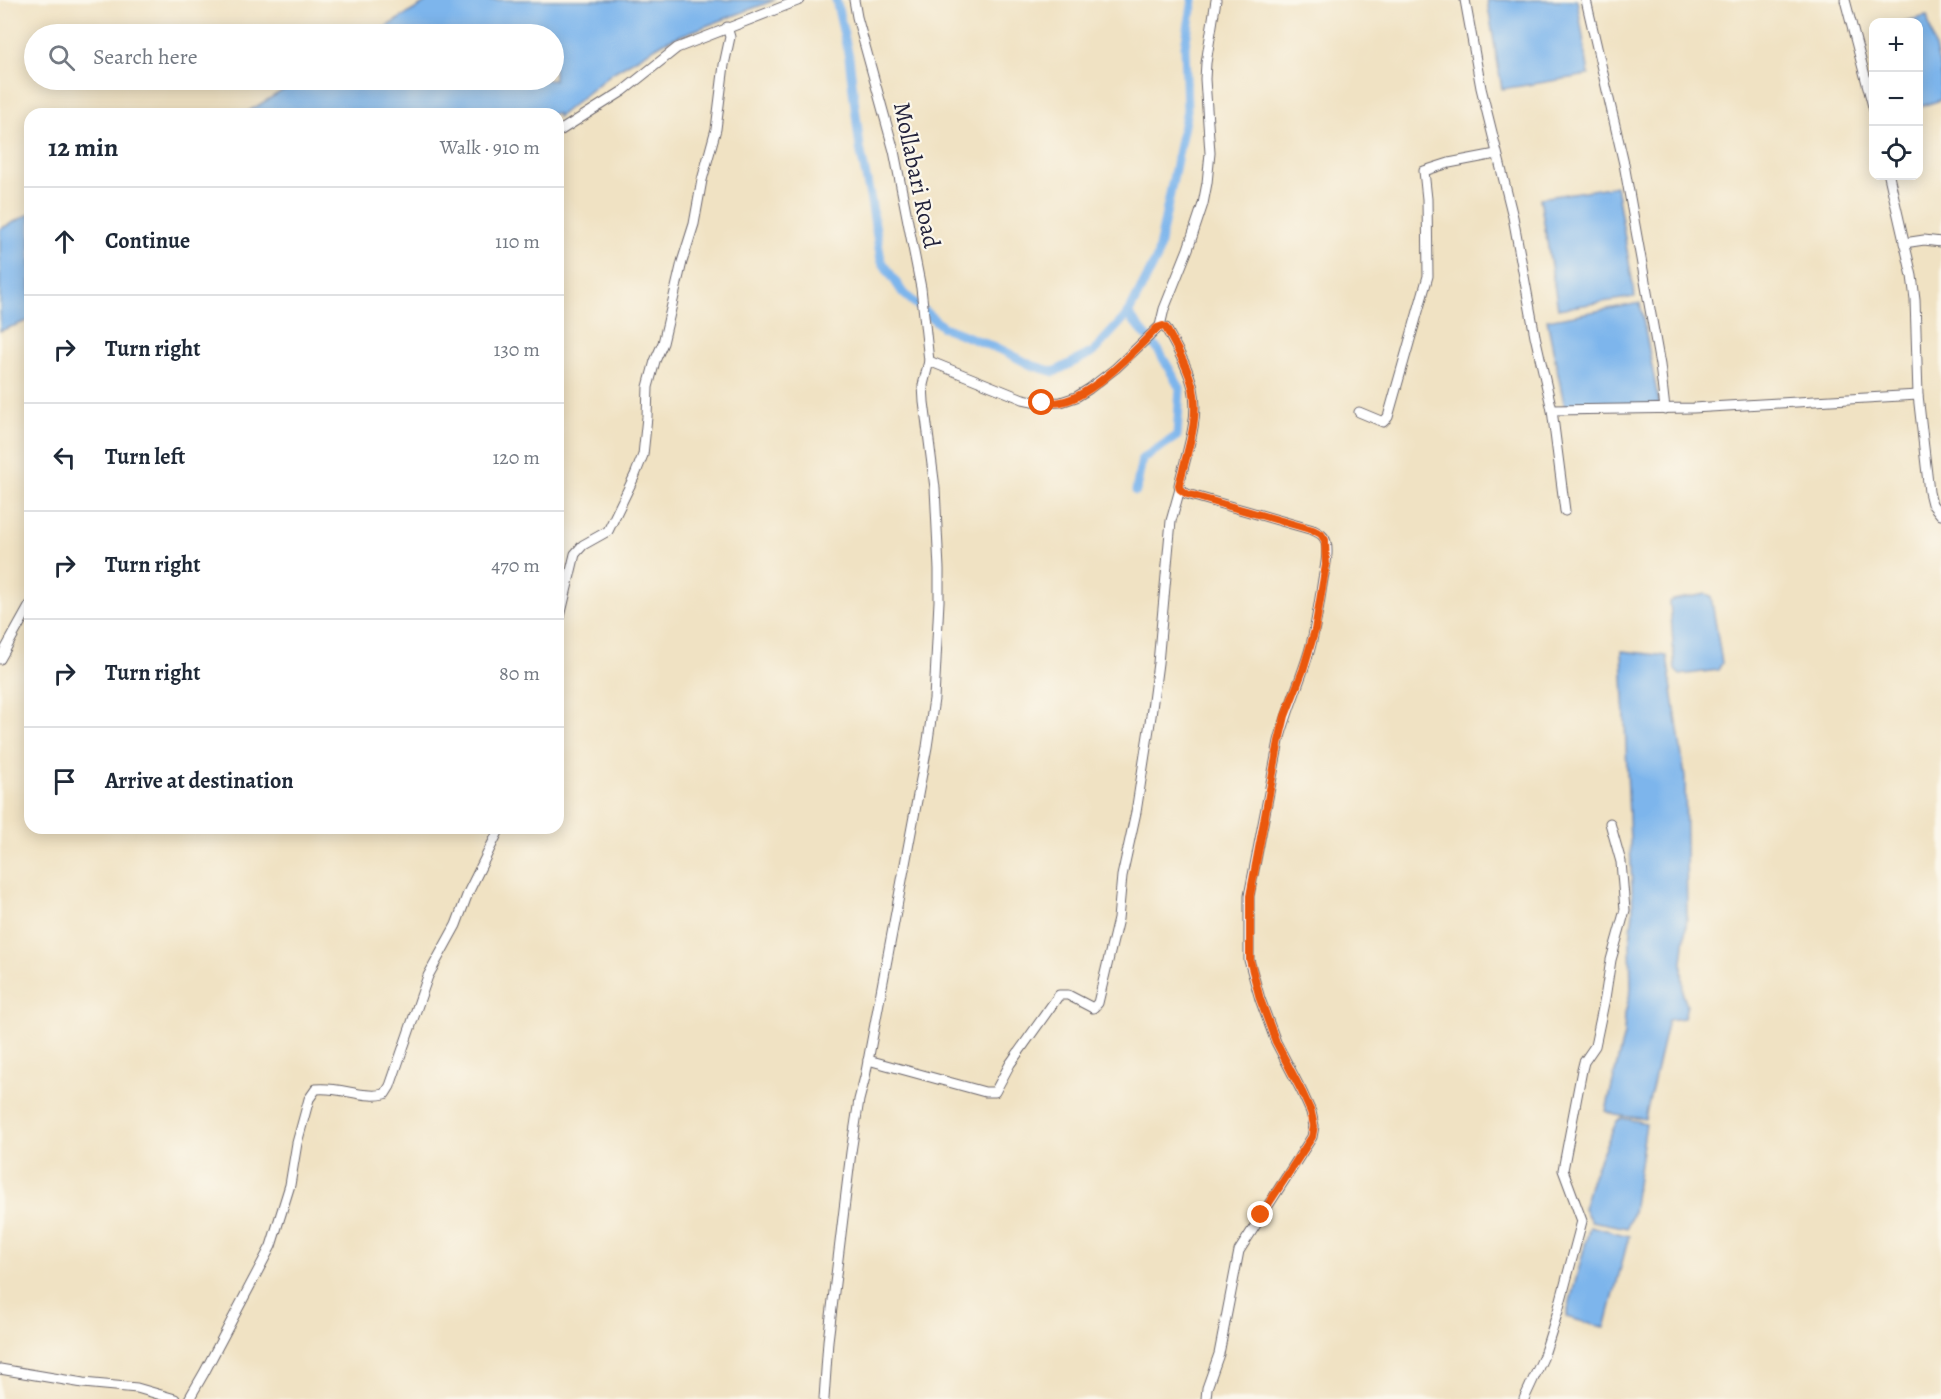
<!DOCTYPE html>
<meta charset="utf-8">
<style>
body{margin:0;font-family:Alegreya,serif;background:#f2f2f3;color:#1f2937}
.controls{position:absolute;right:18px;top:18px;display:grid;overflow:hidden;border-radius:12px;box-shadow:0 3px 15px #0003}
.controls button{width:54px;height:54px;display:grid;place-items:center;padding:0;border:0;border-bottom:2px solid #e0e1e3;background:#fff;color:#1f2937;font:30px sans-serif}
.stop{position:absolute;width:18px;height:18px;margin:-14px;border:4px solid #ea580c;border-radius:50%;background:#fff}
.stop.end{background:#ea580c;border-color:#fff;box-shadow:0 2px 6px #0008}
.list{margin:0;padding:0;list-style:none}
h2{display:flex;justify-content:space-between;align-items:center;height:78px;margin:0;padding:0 24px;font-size:26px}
h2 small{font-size:20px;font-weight:400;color:#747a83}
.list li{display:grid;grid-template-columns:39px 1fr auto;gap:18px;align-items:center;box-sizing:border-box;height:108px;padding:0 24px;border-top:2px solid #e0e1e3}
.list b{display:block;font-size:22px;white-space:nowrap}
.list em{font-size:20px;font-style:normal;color:#747a83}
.icon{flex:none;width:33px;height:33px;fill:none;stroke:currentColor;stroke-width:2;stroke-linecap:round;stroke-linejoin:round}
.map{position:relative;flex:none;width:1941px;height:1399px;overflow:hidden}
.search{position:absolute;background:#fff;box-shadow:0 3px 15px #0003;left:24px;top:24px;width:540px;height:66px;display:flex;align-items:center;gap:15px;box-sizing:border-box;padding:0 21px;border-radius:33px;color:#747a83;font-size:22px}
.panel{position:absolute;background:#fff;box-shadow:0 3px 15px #0003;left:24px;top:108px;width:540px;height:726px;border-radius:18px}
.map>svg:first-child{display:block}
.water{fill:#7db5ec;stroke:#506c94;stroke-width:1.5}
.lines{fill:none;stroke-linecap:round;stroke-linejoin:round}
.canal{stroke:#7db5ec;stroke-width:9}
.minor-casing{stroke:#6a656b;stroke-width:11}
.minor{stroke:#fff;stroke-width:9}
.route{stroke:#ea580c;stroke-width:8}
.labels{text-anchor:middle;stroke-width:4.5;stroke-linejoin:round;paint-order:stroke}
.street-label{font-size:24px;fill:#22223b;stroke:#fbf7ec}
</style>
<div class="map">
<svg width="1941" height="1399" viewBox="0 0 1941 1399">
<rect width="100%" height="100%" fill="#fbf7ec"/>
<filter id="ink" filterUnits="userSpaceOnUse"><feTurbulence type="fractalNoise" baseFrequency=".0167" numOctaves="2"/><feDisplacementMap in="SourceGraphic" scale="12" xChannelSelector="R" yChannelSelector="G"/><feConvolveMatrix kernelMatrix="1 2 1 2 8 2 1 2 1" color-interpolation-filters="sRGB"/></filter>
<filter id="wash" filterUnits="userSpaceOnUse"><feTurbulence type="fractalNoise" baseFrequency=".008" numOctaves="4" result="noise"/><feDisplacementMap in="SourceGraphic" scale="24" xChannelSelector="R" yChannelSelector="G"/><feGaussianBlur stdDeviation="1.35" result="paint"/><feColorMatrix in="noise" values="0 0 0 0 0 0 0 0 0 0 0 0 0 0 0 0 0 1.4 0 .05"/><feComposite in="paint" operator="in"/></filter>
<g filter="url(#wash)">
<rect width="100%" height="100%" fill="#f0e2c3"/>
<g class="water">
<path d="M430,0H775L666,41L612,73L558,117V114H244L300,80H554V34H374Z"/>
<path d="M1487,0H1577L1589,75L1502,89Z"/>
<path d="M1927,16L1941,71V100L1919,107L1918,22H1902Z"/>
<path d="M1616,186L1635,297L1558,309L1540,198Z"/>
<path d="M30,214V320L0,331V229Z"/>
<path d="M1640,303L1659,404L1565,408L1547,320Z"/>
<path d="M1706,594L1711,596L1722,663L1718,670L1680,675L1675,670L1670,602L1673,600Z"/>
<path d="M1622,651L1667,656L1685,777L1687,917L1682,962L1683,995L1687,1005L1684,1018L1668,1020L1645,1119L1615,1115L1606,1111L1624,1034L1625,1013L1631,989L1630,941L1633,912Z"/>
<path d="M1622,1118L1646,1123L1633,1212L1627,1228L1591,1221L1584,1209C1590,1177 1603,1150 1617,1121Z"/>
<path d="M1590,1226L1629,1236L1605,1328L1566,1317Z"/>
</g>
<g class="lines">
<g class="canal">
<path d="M836,0L849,57L860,148L871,201L881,260L903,293L943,327L1004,351L1031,365L1054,372L1093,352L1128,314L1157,258L1187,110L1185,46L1193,0"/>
<path d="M1128,314L1159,351L1180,388L1177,436L1142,459L1136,491"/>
</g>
</g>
</g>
<g filter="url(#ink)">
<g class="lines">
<defs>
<g id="minor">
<path d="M1465,0L1481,88L1513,217L1535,336L1552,410L1565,511"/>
<path d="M1586,0L1624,164L1660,365L1665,409"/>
<path d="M1845,0L1874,110"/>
<path d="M558,132L623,91L677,48L800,0"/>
<path d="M1889,176L1912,276L1915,299L1918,395L1929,492L1932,504L1941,515"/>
<path d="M1904,243L1924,240L1941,242"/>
<path d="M1160,326L1166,328C1176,347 1188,367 1193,388C1200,419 1186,454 1179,485L1180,489L1187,494L1313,530C1319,533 1324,535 1326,542C1329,553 1325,568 1323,579C1319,604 1316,628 1309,652C1300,682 1287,710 1279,741L1249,896V960L1260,999L1276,1042L1302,1092L1311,1112L1314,1126L1312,1137L1239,1251L1219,1354L1207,1388L1206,1399"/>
<path d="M1160,326L1164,309L1188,249L1203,204L1207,183L1210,153L1205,79L1206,63L1216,0"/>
<path d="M929,361L1023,399L1042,403L1061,402L1076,397L1089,389L1116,368L1160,326"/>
<path d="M1552,410L1693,408L1918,395"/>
<path d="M1359,412L1383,422L1388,417L1428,276L1427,199L1424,171L1449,163L1496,154"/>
<path d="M558,625L575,554L583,545L608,531L635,475L643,455L647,417L648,387L655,361L663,343L682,262L694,224L702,180L716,129L724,65L730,37L727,27"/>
<path d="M0,659L30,605"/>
<path d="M868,1060L985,1092H995L1010,1064L1059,995H1068L1093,1008L1098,1003L1118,919L1122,876L1136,812L1151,716L1158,663L1171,521L1180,489"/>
<path d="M0,1369L83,1383L137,1388L175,1399"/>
<path d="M189,1399L204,1373L271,1246L290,1185L297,1143L309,1099L316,1089C339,1086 362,1099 385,1094L390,1086L428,976L456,925L468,893L500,828"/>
<path d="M824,1399L828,1341L851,1152L859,1100L865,1077L927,747L934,699L939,601V569L935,488L924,402L923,385L929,361L921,288L894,151L857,17L854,0"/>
<path d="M1524,1399L1543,1358L1558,1311L1582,1221L1563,1170L1582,1070L1584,1062L1595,1046L1605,998L1611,960L1625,910L1621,862L1610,823"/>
</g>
</defs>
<use href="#minor" class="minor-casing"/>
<use href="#minor" class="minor"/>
</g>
</g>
<g class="lines" filter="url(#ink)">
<path class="route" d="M1042,403C1048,403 1055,403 1061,402C1091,397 1136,350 1157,328L1163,326L1166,328C1176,347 1188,367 1193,388C1200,419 1186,455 1179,485L1180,489L1187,494L1313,530L1321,534L1325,540L1326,565L1315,630L1303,670L1285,716L1279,741L1250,896V960L1260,999L1276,1042L1302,1092L1311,1112L1314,1126L1312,1137L1261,1215"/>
</g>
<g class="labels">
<g class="street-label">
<text transform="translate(917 175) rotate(78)" y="8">Mollabari Road</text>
</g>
</g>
</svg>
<div class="controls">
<button>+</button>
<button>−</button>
<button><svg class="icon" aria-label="locate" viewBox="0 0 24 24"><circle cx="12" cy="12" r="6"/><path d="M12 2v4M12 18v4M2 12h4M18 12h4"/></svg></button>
</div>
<div class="stop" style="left:1042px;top:403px"></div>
<div class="stop end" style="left:1261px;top:1215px"></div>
<div class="search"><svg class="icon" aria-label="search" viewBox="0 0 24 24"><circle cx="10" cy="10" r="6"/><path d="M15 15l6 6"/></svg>Search here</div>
<section class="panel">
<h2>12 min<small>Walk · 910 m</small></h2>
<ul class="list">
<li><svg class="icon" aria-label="ahead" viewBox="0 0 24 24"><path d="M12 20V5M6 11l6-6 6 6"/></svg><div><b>Continue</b></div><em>110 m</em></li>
<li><svg class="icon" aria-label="right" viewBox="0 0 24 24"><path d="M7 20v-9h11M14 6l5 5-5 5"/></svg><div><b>Turn right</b></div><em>130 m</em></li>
<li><svg class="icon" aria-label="left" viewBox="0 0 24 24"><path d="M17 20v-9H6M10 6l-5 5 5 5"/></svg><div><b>Turn left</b></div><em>120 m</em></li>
<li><svg class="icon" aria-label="right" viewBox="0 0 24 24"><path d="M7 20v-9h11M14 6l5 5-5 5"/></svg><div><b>Turn right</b></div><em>470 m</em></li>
<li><svg class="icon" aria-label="right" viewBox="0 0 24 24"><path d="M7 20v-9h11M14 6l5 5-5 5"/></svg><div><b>Turn right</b></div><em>80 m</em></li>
<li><svg class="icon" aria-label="arrive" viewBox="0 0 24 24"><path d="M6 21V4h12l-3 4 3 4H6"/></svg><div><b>Arrive at destination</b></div></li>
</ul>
</section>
</div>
